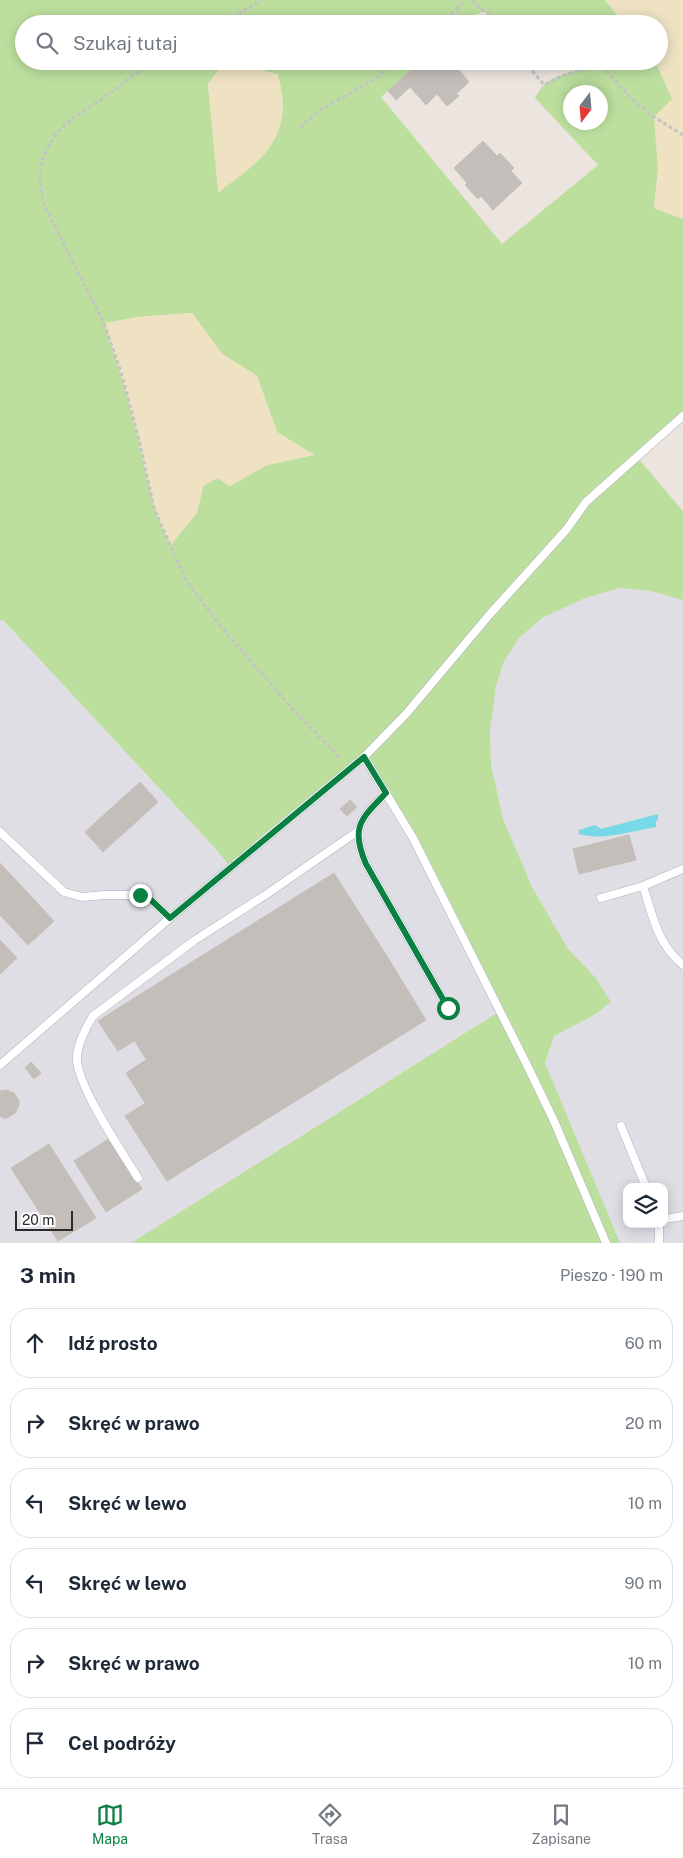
<!DOCTYPE html>
<html lang="pl">
<meta charset="utf-8">
<style>
body{margin:0;font-family:"Public Sans",sans-serif;background:#f6f6f7;color:#1f2937}
.controls{position:absolute;right:15px;bottom:15px;display:grid;overflow:hidden;border-radius:10px;box-shadow:0 2px 12px #0003}
.controls button{width:45px;height:45px;display:grid;place-items:center;padding:0;border:0;border-bottom:1px solid #e0e1e3;background:#fff;color:#1f2937;font:25px sans-serif}
.compass{position:absolute;left:563px;top:85px;width:45px;height:45px;border-radius:50%;background:#fff;box-shadow:0 2px 12px #0003;rotate:196deg}
.scale{position:absolute;left:15px;bottom:12px;width:58px;box-sizing:border-box;padding-left:5px;border:2px solid #2b2b2b;border-top:0;font-size:14px;line-height:18px;white-space:nowrap;color:#2b2b2b;-webkit-text-stroke:4px #fff;paint-order:stroke}
.stop{position:absolute;width:15px;height:15px;margin:-11px;border:4px solid #0b8043;border-radius:50%;background:#fff}
.stop.end{background:#0b8043;border-color:#fff;box-shadow:0 1px 5px #0008}
.list{margin:0;padding:0;list-style:none}
h2{display:flex;justify-content:space-between;align-items:center;height:65px;margin:0;padding:0 20px;font-size:21px}
h2 small{font-size:16px;font-weight:400;color:#747a83}
.list li{display:grid;grid-template-columns:32px 1fr auto;gap:15px;align-items:center;box-sizing:border-box;height:70px;margin:0 10px 10px;padding:0 10px;border:1px solid #e0e1e3;border-radius:20px}
.list b{display:block;font-size:19px;white-space:nowrap}
.list em{font-size:16px;font-style:normal;color:#747a83}
.icon{flex:none;width:28px;height:28px;fill:none;stroke:currentColor;stroke-width:2;stroke-linecap:round;stroke-linejoin:round}
.map{position:relative;flex:none;width:683px;height:1243px;overflow:hidden}
.search{position:absolute;background:#fff;box-shadow:0 2px 12px #0003;left:15px;right:15px;top:15px;height:55px;display:flex;align-items:center;gap:12px;box-sizing:border-box;padding:0 18px;border-radius:28px;color:#747a83;font-size:19px}
.sheet{height:545px;background:#fff}
nav{display:flex;justify-content:space-around;align-items:center;box-sizing:border-box;height:70px;border-top:1px solid #e0e1e3;background:#fff;font-size:14px;color:#747a83}
nav a{display:grid;justify-items:center;gap:2px}
nav .on{color:#0b8043}
.map>svg:first-child{display:block}
.industrial{fill:#dfdee5;fill-rule:evenodd}
.green{fill:#bcdf9e;fill-rule:evenodd}
.sand{fill:#efe2c3}
.water{fill:#77d8e7}
.building{fill:#c4beba;stroke:#c7bfb7}
.lines{fill:none;stroke-linecap:round;stroke-linejoin:round}
.service-casing{stroke:#aeb2ba;stroke-width:9}
.path{stroke:#c4c4c4;stroke-width:3;stroke-dasharray:4 2.5;stroke-linecap:butt}
.service{stroke:#fff;stroke-width:8}
.route{stroke:#0b8043;stroke-width:6}
</style>
<div class="map">
<svg width="683" height="1243" viewBox="0 0 683 1243">
<rect width="100%" height="100%" fill="#ece4de"/>
<g class="industrial">
<path d="M620,588L651,591L683,600V1243H620L545,1063L554,1036L594,1015L611,1002L595,977L568,949L532,887L503,819L491,764L490,730L496,686L504,661L520,637L542,618L585,598ZM627,1187H664V1224H627Z"/>
<path d="M0,620H3L215,848L230,867L364,757L400,815L500,1011L491,1016L131,1243H0Z"/>
</g>
<path class="green" d="M0,0H605L625,24H513C502,22 492,18 484,11L471,17L464,24H24V61H422L381,97L502,244L598,165L535,98C538,93 541,87 545,84C561,72 583,68 603,68L597,61H655L657,65L673,99L658,169L654,208L683,219V416L637,457L683,511V600L651,591L620,588L585,598L542,618L520,637L504,661L496,686L490,730L491,764L503,819L532,887L568,949L595,977L611,1002L594,1015L554,1036L545,1063L620,1243H131L500,1011L413,838L364,757L231,868L215,848L3,620H0ZM208,84L263,156L219,192ZM570,92H600V122H570ZM192,313L222,354L257,376L277,432L314,455L267,465L230,486L217,478L203,486L197,513L147,479C136,426 122,375 104,324L138,317Z"/>
<g class="sand">
<path d="M605,0H683V219L654,208L658,169L654,117L672,99L655,61H659V24H625Z"/>
<path d="M231,68H252L278,74C280,84 283,95 283,105C283,148 249,170 218,192L208,84L218,70Z"/>
<path d="M192,313L222,354L257,376L277,432L314,455L267,465L230,486L217,478L203,486L197,513L170,546L154,508L139,440L121,372L104,323L138,317Z"/>
</g>
<path class="water" d="M658,814V820L656,821V827C632,831 603,841 579,834V830L595,825L601,829Z"/>
<g class="building">
<path d="M422,61H453L452,62L469,82L456,94L459,96L447,106L437,94L426,105L402,78Z"/>
<path d="M402,78L410,87L396,100L388,91Z"/>
<path d="M483,141L497,156L500,153L514,168L511,171L522,183L493,210L481,196L478,199L465,185L467,183L454,168Z"/>
<path d="M140,782L158,802L103,852L85,832Z"/>
<path d="M350,800L357,807L347,816L340,809Z"/>
<path d="M629,835L636,860L579,874L573,849Z"/>
<path d="M0,863L54,921L28,945L0,915Z"/>
<path d="M334,873L385,953L166,1091L115,1010Z"/>
<path d="M0,940L17,958L0,974Z"/>
<path d="M385,953L426,1020L167,1181L125,1116Z"/>
<path d="M115,1010L134,1041L118,1051L98,1021Z"/>
<path d="M146,1060L166,1091L145,1103L126,1073Z"/>
<path d="M31,1062L41,1073L34,1079L25,1068Z"/>
<path d="M6,1090L14,1093L19,1101V1105L15,1113L7,1118H3L0,1116V1091Z"/>
<path d="M109,1139L142,1189L106,1212L74,1161Z"/>
<path d="M49,1144L96,1218L58,1241L11,1168Z"/>
</g>
<g class="lines">
<defs>
<g id="service">
<path d="M364,757L406,714L490,614L566,530L586,502L683,416"/>
<path d="M386,793C361,819 350,827 366,864L448,1008"/>
<path d="M0,832L64,892L82,897L104,895H140L151,900L170,918"/>
<path d="M643,886C653,916 657,944 683,965"/>
<path d="M601,898L643,886L683,869"/>
<path d="M0,1065L170,918L364,757L413,838L529,1069L554,1121L606,1243"/>
<path d="M621,1126L646,1187"/>
<path d="M138,1178C122,1152 74,1082 77,1055C79,1041 86,1027 93,1016L195,940L267,894L358,831"/>
<path d="M664,1219L683,1216"/>
<path d="M659,1224V1243"/>
</g>
</defs>
<use href="#service" class="service-casing"/>
<g class="path">
<path d="M472,0C484,12 495,21 513,24"/>
<path d="M221,24L262,0"/>
<path d="M442,24L465,0"/>
<path d="M156,61C135,73 118,87 99,101C90,107 81,112 73,118C43,142 34,170 45,207L104,323L121,372L139,440L154,508L185,579L222,628L298,715L341,759"/>
<path d="M524,61L544,85C564,74 581,68 604,68"/>
<path d="M597,61L630,97L654,117L683,135"/>
<path d="M300,127L320,110L372,81L397,61"/>
</g>
<use href="#service" class="service"/>
</g>
<g class="lines">
<path class="route" d="M140,895L151,900L170,918L364,757L386,793C361,819 350,827 366,864L448,1008"/>
</g>
</svg>
<div class="controls">
<button><svg class="icon" aria-label="layers" viewBox="0 0 24 24"><path d="M12 4l9 5-9 5-9-5zM3 14l9 5 9-5"/></svg></button>
</div>
<svg class="compass" viewBox="-18 -18 36 36"><path d="M0-13l5 13h-10z" fill="#e53935"/><path d="M0 13l5-13h-10z" fill="#747a83"/></svg>
<div class="scale">20 m</div>
<div class="stop" style="left:448px;top:1008px"></div>
<div class="stop end" style="left:140px;top:895px"></div>
<div class="search"><svg class="icon" aria-label="search" viewBox="0 0 24 24"><circle cx="10" cy="10" r="6"/><path d="M15 15l6 6"/></svg>Szukaj tutaj</div>
</div>
<section class="sheet">
<h2>3 min<small>Pieszo · 190 m</small></h2>
<ul class="list">
<li><svg class="icon" aria-label="ahead" viewBox="0 0 24 24"><path d="M12 20V5M6 11l6-6 6 6"/></svg><div><b>Idź prosto</b></div><em>60 m</em></li>
<li><svg class="icon" aria-label="right" viewBox="0 0 24 24"><path d="M7 20v-9h11M14 6l5 5-5 5"/></svg><div><b>Skręć w prawo</b></div><em>20 m</em></li>
<li><svg class="icon" aria-label="left" viewBox="0 0 24 24"><path d="M17 20v-9H6M10 6l-5 5 5 5"/></svg><div><b>Skręć w lewo</b></div><em>10 m</em></li>
<li><svg class="icon" aria-label="left" viewBox="0 0 24 24"><path d="M17 20v-9H6M10 6l-5 5 5 5"/></svg><div><b>Skręć w lewo</b></div><em>90 m</em></li>
<li><svg class="icon" aria-label="right" viewBox="0 0 24 24"><path d="M7 20v-9h11M14 6l5 5-5 5"/></svg><div><b>Skręć w prawo</b></div><em>10 m</em></li>
<li><svg class="icon" aria-label="arrive" viewBox="0 0 24 24"><path d="M6 21V4h12l-3 4 3 4H6"/></svg><div><b>Cel podróży</b></div></li>
</ul>
</section>
<nav>
<a class="on"><svg class="icon" aria-label="map" viewBox="0 0 24 24"><path d="M3 6l6-2 6 2 6-2v14l-6 2-6-2-6 2zM9 4v14M15 6v14"/></svg>Mapa</a>
<a><svg class="icon" aria-label="directions" viewBox="0 0 24 24"><path d="M12 3l9 9-9 9-9-9zM9 14v-3h6M13 9l2 2-2 2"/></svg>Trasa</a>
<a><svg class="icon" aria-label="saved" viewBox="0 0 24 24"><path d="M7 4h10v16l-5-4-5 4z"/></svg>Zapisane</a>
</nav>
